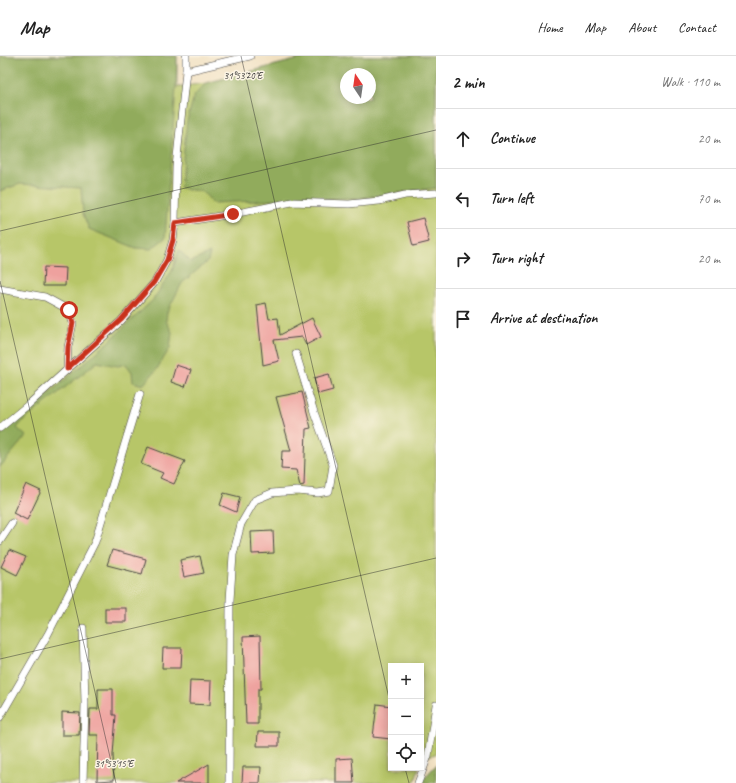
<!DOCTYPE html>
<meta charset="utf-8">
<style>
body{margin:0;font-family:Caveat,sans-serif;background:#f2f2f2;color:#222}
.controls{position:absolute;right:12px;bottom:12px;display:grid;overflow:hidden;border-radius:0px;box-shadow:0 2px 10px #0003}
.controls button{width:36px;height:36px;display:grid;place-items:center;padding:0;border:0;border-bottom:1px solid #e0e0e0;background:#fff;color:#222;font:20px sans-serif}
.compass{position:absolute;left:340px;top:12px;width:36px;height:36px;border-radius:50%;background:#fff;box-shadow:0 2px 10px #0003;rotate:347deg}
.stop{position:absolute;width:12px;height:12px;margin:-9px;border:3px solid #c8321e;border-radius:50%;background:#fff}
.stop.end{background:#c8321e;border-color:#fff;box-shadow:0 1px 4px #0008}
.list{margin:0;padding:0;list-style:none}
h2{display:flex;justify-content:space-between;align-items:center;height:52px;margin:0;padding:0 16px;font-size:17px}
h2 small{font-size:13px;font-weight:400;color:#767676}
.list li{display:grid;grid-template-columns:26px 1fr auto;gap:12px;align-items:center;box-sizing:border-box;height:60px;padding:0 16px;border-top:1px solid #e0e0e0}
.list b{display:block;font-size:15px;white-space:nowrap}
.list em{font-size:13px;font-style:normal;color:#767676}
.icon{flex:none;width:22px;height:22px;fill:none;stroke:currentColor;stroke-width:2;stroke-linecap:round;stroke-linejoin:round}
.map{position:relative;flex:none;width:436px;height:727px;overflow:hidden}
header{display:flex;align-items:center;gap:24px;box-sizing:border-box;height:56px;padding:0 20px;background:#fff;border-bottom:1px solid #e0e0e0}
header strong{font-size:19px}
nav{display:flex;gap:22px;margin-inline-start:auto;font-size:14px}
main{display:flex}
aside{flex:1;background:#fff}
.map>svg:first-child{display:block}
.green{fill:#b7c668;stroke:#71784a;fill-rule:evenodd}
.forest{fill:#91ab5c;stroke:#5e6b44;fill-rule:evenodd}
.building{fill:#eea19e}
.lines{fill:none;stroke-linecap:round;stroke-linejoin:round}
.lane-casing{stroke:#494642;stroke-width:8}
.lane{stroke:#fff;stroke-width:7}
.route{stroke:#c8321e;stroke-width:5}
.ticks{fill:none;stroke:#2b2b2b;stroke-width:1;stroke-opacity:0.45}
.ticks-label{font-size:10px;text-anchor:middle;fill:#2b2b2b;stroke:#fcf5e5;stroke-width:3;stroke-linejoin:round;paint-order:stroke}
</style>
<header>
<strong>Map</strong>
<nav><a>Home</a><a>Map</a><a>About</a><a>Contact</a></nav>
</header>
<main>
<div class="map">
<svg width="436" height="727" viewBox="0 0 436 727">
<rect width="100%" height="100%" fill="#fcf5e5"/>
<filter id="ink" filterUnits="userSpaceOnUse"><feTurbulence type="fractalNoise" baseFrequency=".025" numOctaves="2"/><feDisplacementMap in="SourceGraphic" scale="8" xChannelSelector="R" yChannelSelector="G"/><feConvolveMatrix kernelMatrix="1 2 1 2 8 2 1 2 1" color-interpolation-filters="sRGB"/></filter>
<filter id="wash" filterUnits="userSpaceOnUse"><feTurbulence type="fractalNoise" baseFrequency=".012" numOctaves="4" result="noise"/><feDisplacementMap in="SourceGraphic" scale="16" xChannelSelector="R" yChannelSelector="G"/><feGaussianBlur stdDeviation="0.9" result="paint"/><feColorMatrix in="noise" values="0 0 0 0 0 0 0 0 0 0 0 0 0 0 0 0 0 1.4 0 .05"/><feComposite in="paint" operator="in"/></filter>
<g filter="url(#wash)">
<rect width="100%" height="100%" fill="#f1e0c1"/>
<path class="green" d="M0,0H177V31L206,27L311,0H436V698L424,701L421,708V610H391V712H419L414,727H0ZM346,18H370V42H346Z"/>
<g class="forest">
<path d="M0,0H177L176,31L165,182L151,193L136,192L89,173L83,158L81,132L20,128L0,135Z"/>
<path d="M311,0H436V132L360,142L297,143L213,147L203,136L180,132L187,65L194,40L206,27ZM346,18H370V42H346Z"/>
<path d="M179,194L191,206L210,197L208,205L182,227L167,256L166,265L172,276L170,292L157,313L143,329L133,326L132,316L126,308L118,310L97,306L23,365L17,372L26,380L0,411V380L104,290L153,244L172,215Z"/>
<path d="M436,709V727H422L423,723Z"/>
</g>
<g id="blocks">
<g class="building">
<path d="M423,162L429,186L413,190L407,166Z"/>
<path d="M44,211L66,212L65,230H43Z"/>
<path d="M266,247L269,263L278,262L280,279L312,262L321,281L306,289L302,281L274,284L279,305L263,309L257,249Z"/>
<path d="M176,309L191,314L185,331L171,326Z"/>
<path d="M329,318L333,334L318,338L314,322Z"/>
<path d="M302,336L311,372L306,373L304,429L300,430L296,414L281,413L282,395H291L276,341Z"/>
<path d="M148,391L185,405L174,428L160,422L163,417L141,408Z"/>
<path d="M26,428L41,435L27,464L13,457Z"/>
<path d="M224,437L240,441L236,456L220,449Z"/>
<path d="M273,475L274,497L252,498L251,476Z"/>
<path d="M9,494L26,501L17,519L1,511Z"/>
<path d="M112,494L146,503L142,518L107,509Z"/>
<path d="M200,500L204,517L184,521L180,504Z"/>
<rect x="105" y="552" width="21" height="14"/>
<path d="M260,580L261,633H258V668H246L243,581Z"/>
<path d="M163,592H182L181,612H162Z"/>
<path d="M190,624L211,625L210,649L189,648Z"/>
<path d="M98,633H113V659H116L113,699L114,724L97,725L98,679H89L90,653H98Z"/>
<path d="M377,648L391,650V683L373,681Z"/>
<path d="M62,656L80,657L79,679H62Z"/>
<path d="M258,676H279V690H257Z"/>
<path d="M352,702L354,727H336V703Z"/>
<path d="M209,708V727H176Z"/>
<path d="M243,711H261L260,727H242Z"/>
</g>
</g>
</g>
<g filter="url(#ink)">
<use href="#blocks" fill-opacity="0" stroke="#494642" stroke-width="1"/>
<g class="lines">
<defs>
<g id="lane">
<path d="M186,15L250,0"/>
<path d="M175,167L233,158L292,146L349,148L379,145L405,139L436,137"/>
<path d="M0,233L45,241L69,254L73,267L68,291L67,313"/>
<path d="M0,372L29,348L121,265L155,226L167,204L173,184L175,167L176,111L186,15V0"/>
<path d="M0,485L12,467"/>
<path d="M83,572L85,647L83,727"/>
<path d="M0,661L48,578L95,486L140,338"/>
<path d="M229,727L230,544L233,499L241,468L255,444L272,437L297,435L318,437L329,435L333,409L314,356L296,298"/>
<path d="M418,727L428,700L436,649"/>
</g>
</defs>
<use href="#lane" class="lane-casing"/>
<use href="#lane" class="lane"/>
</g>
</g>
<g class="lines" filter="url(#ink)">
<path class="route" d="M69,254L73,267L68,291L67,313L121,264L154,226L167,204L173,184L175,167L233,158"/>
</g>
<path class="ticks" d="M241,0L391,651M0,175L436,74M0,225L116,727M0,603L436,502M405,712L409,727"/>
<g class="ticks-label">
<text x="243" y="23">31°53'20"E</text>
<text x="114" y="711">31°53'15"E</text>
</g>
</svg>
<div class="controls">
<button>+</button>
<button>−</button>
<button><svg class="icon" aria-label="locate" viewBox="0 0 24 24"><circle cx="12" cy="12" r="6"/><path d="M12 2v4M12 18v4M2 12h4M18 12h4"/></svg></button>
</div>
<svg class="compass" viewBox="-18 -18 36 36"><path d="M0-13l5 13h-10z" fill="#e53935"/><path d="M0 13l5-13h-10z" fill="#767676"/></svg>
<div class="stop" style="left:69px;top:254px"></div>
<div class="stop end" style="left:233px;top:158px"></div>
</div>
<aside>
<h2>2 min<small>Walk · 110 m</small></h2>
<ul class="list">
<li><svg class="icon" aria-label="ahead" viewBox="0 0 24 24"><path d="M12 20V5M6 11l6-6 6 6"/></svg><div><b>Continue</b></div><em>20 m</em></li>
<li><svg class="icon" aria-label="left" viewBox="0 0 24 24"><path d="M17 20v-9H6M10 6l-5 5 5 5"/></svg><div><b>Turn left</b></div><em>70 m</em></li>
<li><svg class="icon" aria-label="right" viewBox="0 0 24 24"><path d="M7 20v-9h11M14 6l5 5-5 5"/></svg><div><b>Turn right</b></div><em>20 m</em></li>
<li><svg class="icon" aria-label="arrive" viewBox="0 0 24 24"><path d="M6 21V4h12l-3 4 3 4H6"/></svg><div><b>Arrive at destination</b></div></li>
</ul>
</aside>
</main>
